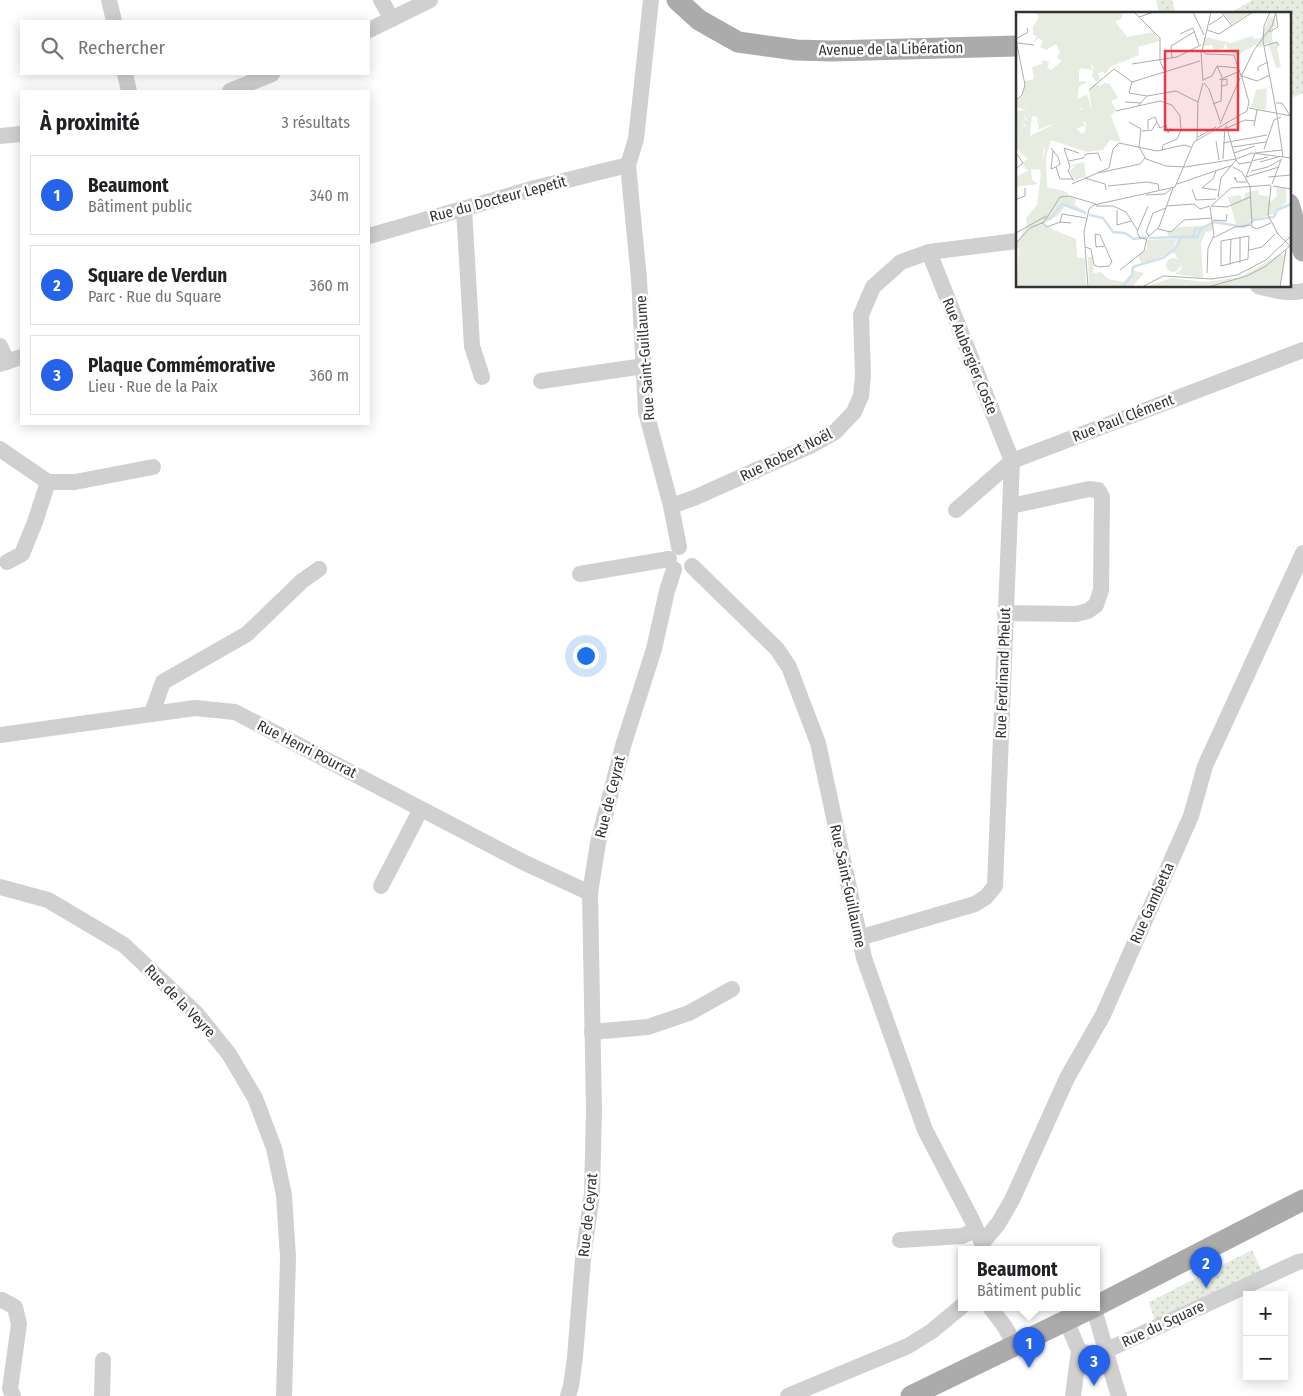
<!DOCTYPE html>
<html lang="fr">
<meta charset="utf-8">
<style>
body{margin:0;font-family:"Fira Sans Condensed",sans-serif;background:#f6f6f6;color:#202124}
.controls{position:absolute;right:15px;bottom:15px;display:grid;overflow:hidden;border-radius:0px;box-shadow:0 2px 12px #0003}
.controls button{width:45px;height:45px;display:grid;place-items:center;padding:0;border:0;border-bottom:1px solid #e0e0e0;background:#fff;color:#202124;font:25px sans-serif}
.you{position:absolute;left:585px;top:655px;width:18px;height:18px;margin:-12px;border:4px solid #fff;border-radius:50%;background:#1a73e8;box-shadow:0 0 0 8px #1a73e833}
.badge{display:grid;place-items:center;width:32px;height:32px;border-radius:50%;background:#2563eb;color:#fff;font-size:16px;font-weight:700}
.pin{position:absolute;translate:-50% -41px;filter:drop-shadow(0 1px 2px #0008)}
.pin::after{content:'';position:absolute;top:26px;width:18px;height:15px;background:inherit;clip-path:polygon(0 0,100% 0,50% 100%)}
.popup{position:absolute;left:958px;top:1246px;width:142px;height:65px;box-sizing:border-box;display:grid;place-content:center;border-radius:0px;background:#fff;filter:drop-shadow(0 1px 4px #0005);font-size:16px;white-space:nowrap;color:#757577}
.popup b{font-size:19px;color:#202124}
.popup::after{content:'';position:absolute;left:50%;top:100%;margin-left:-10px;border:10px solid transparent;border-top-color:#fff}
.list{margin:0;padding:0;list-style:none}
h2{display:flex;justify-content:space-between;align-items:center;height:65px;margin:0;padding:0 20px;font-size:21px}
h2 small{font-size:16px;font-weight:400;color:#757577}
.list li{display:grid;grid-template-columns:32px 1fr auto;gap:15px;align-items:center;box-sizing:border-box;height:80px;margin:0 10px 10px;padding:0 10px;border:1px solid #e0e0e0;border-radius:0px}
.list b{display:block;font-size:19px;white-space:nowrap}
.list p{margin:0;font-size:16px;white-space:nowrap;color:#757577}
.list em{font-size:16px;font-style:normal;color:#757577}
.icon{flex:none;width:28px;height:28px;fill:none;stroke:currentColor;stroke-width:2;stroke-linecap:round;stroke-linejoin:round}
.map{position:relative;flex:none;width:1303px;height:1396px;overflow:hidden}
.search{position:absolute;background:#fff;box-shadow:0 2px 12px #0003;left:20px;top:20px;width:350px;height:55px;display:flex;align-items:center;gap:12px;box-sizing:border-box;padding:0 18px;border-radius:0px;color:#757577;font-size:19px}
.panel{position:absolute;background:#fff;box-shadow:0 2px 12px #0003;left:20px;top:90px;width:350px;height:335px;border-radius:0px}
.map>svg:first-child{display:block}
.grass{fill:url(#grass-dots)}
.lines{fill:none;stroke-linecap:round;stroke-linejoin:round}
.minor{stroke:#d0d0d0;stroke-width:16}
.major{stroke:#ababab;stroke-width:21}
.labels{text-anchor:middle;stroke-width:5;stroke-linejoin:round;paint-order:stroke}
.street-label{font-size:15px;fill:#333;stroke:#fff}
.inset-river{fill:none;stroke:#cfe2ee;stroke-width:2.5}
.inset-road{fill:none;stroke:#adadad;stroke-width:1}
.view{fill:#e63946;fill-opacity:0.15;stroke:#e63946;stroke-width:2.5}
.inset-edge{fill:none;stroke:#333;stroke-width:2.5}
</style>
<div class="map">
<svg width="1303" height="1396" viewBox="0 0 1303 1396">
<defs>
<pattern id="grass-dots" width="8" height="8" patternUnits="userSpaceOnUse" patternTransform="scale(1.25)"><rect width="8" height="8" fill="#e6ecdf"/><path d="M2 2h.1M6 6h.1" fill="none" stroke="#c6cbc0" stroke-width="1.8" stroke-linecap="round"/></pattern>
</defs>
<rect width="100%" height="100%" fill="#fff"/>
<g class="grass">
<path d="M1156,0H1172L1176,14H1160Z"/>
<path d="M1251,0H1303V93L1289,99V14H1231L1235,10L1251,1Z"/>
<path d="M1252,1250L1263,1273L1157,1327L1149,1302Z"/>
</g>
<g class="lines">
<g class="minor">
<path d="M109,0L114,21"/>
<path d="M381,0L392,19"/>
<path d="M651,0L636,139L628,165L639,279L646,412L671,506L679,547"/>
<path d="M369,30L430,0"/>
<path d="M125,74L129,91"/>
<path d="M230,91L272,74"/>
<path d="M0,136L21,134"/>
<path d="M464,208L472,346L482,377"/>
<path d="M369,236L535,188L628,165"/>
<path d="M1258,286C1273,290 1287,294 1303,291"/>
<path d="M0,346L7,362"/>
<path d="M0,364L21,357"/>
<path d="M541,381L644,366"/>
<path d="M0,449L48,482H75L153,467"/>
<path d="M671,506L694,498L810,446L835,432L854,412L861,396L863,375L861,315L873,287L901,262L929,252L1017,241"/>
<path d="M956,510L1012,461L1303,350"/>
<path d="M7,562L22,554L35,522L48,482"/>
<path d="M692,566L777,649L789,667L818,743L864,958L925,1130L972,1220L982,1243L983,1249"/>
<path d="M580,574L669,559"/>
<path d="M1005,613L1076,614L1088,611L1096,605L1101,590L1102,497L1098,490L1089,489L1011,506"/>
<path d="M152,713L163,682L247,634L302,581L319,569"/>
<path d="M0,735L195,708L235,712L525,863L590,893"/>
<path d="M381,886L421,809"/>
<path d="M0,887L48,900L124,945L196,1013L229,1054L255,1098L274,1148L284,1195L288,1257L284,1396"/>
<path d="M859,938L975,904L986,897L995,886L1012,461L929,252"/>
<path d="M592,1032L648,1027L689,1013L732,989"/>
<path d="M900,1240L962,1236L976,1230"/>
<path d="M982,1243L998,1224L1012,1200L1067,1078L1103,1015L1191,816L1205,766L1303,553"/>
<path d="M0,1300H2L15,1307L19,1324L10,1389L13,1396"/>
<path d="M990,1307L1005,1327L1015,1345"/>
<path d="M1093,1307C1103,1336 1109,1367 1119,1396"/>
<path d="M1066,1320L1079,1351L1073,1396"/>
<path d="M1079,1351C1090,1354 1095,1355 1105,1351L1298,1262L1303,1261"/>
<path d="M102,1396L103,1360"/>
<path d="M568,1396L571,1386L575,1357L583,1259L592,1194L594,1110L590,893L598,843L623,746L654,649L667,591L674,569"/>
<path d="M788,1396L908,1346L932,1331L962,1306"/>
</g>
<g class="major">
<path d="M677,0L699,20L738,42L796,50L831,51L1017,46"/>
<path d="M1289,204L1303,251"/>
<path d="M1096,1306L1303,1200"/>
<path d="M911,1396L1094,1307"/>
</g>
</g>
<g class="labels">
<g class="street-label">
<text transform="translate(891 49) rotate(-1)" y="5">Avenue de la Libération</text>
<text transform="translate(498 199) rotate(-15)" y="5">Rue du Docteur Lepetit</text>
<text transform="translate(970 356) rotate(68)" y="5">Rue Aubergier Coste</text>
<text transform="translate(645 358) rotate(-94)" y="5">Rue Saint-Guillaume</text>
<text transform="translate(1123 418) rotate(-21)" y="5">Rue Paul Clément</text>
<text transform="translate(786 455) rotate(-26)" y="5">Rue Robert Noël</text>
<text transform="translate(1003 673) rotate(-88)" y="5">Rue Ferdinand Phelut</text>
<text transform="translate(307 749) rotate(27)" y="5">Rue Henri Pourrat</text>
<text transform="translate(610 797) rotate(-76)" y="5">Rue de Ceyrat</text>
<text transform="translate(848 886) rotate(78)" y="5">Rue Saint-Guillaume</text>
<text transform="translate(1152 903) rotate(-66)" y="5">Rue Gambetta</text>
<text transform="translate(180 1001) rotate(46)" y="5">Rue de la Veyre</text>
<text transform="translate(588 1215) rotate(-84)" y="5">Rue de Ceyrat</text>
<text transform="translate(1163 1324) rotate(-25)" y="5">Rue du Square</text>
</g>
</g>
<g transform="translate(1016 12)">
<rect width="275" height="275" fill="#fff"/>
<path d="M257,5L261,15L257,14L256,26L257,30L265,32L261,36L265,55L260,56L252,30L243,36L239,33L227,40L221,45L217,42L218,38L214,41L209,31L208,36L198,39L196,33L186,34L189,25L215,31L236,24L238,27L245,26L253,6ZM77,42L83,49L79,55H84L86,60L82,61L84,68L80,70L76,64L78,55L74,52ZM63,59V69L72,70L63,74L61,87L71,82L76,99L56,94L69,113L60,117L36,112L22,118L24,105L31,103ZM251,76L250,98L235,95L240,78ZM7,103L11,110L0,121V104ZM0,122L4,132L16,136L28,135L26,151L14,149L0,136ZM68,150L70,165L59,168L53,159L59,155L55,153ZM15,157L16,168L22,172L0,175V165ZM196,213V219L190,220L185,231L187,266L159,262L166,257L159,242L155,240L148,243L160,234L161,226L165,225L153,226L151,220L164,215ZM264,242L269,243L264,275H170L172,271L168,275H130L155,266L190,270L225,265Z" fill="#e6ecdf"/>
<path d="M19,0H107L105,7L99,9L111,25L137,20L144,29L122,35L123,43L94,55L90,62L79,56L83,49L77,42L74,52L77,58L65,56L63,59V69L72,70L63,74L61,87H47L52,90L49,95L53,96L57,112L65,122L69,120L70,110L62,109L54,90L62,91L64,98L73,94L76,99L73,78L78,72L84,74L88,71L94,72L102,86L95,89L100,98L95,104L105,130L94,128L87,138L71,140L35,128L30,144L31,175L51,180L52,184L60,187L59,193L70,200L69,204L65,198L49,194L44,202L26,213L60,227L61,246H69L70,275H0L3,237L0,233L11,213L10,206L21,193L25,161L24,157L10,158L7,150L13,146L26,151L29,138L28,135L12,137L4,132L0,121L2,116L9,114L11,107L7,103L0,104V99L11,98L0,95V89L7,83L9,69L18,67L16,55L26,52L27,48L33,50L31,56L35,58L46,49L41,45L44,40L40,32L30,38L24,35L27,29L23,26L17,31L21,24L17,23V15L23,5ZM32,103L36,113L14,124L16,104L21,105L22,113L24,105ZM72,245H76L78,261L85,260L92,267L108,270L118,259L128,261L116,275H73Z" fill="#e6ecdf" fill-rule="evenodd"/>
<path d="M260,175L270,177V191L262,196L258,202L234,208L230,214L220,212L212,185L224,183L227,189L229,181L242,178L243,183L252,184L254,190L261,184Z" fill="#e6ecdf"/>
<path d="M206,0H235L217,12ZM160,227L159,235L147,244L126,252L122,244L131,237V228ZM150 253a7 7 0 1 1 14 0a7 7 0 1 1-14 0Z" fill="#e6ecdf"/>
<path class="inset-river" d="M73,203L87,206L97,220L109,221L118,227L130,225M27,207L35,206L46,192L70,201M133,226L165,225M177,226L179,217H186M126,252L147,246L160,236L165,225H181L185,217L198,210L228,215L238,208L258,205L261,198L275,192M106,275L116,263L117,255L126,252"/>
<path class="inset-road" d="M118,0L144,26V49L149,60M177,0L188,23M195,0L186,39L190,42L218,43L225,64M205,0L216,14M254,0L248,14L247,29L261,103M123,5L138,0M193,13L207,4M191,18L203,22L237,0M253,20L262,15L260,2M164,22L177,16L183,33M0,27L12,20L11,16M0,28L9,73L6,83L0,88M1,31L18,33M248,34L261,30L262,33M185,40L187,69M156,46L155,34L178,20M116,52L161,45L185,33M242,59V55L252,50M226,64L241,69L254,63M225,65L238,38L256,14L260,0M187,68L196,64L201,54L222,56M203,68L224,59M116,70L184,49M116,70L113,81L131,84M188,71L193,77L204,109M205,74L211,73V67L206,68M73,78L98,57L116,70M109,90L125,91M260,91H266L275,105M197,92L205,89L206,65L201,54M122,94L131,84L160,79L182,90M233,96L275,104M100,99L144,89L156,93L164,104L165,118L161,127L147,133L146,139M261,103L267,145M113,110L125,117L123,135L130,147L150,154L169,155L220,147L236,141L275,146M204,112L224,66M238,114L241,98M211,116L229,108L239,109M132,117V108L139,105L141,110M126,119L136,118L141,110L144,116L150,113L152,121L155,116M182,125L200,115M181,128L182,90L187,71M200,129L203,148M207,131L251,123M217,135L250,130M35,136L42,145L44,152L40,155M248,137L258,108L265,105M37,139L35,157L40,155L44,167H57M0,141L7,151L0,157M218,141L239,134M239,141L266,138M207,147L209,115M220,148L223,152L235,150M53,149L67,146L70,142L82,141L85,149M236,149L252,145M244,150L262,145M217,155L226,160L234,174L236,215L241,217L255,211M200,159L197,167L186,176L201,178M235,159L252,155L266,147M82,161L124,152L129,146M230,165L263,155M230,165L239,141M252,165L275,163M69,166L89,172L90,178M219,168V165L221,170H231M58,169L52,159L54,155L48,136L63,141M56,172L93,156L97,137L103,131L141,139L168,133L175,135M161,172L217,153M256,172L265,148M92,174L131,170L142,172L143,178M255,174L252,203L262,222L260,219M257,174L275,177M176,177L180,188L200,187M130,183L149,182L155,177M202,185L205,166L220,148L210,113M1,187L9,184V176M80,194H97L110,200L122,219M151,194L178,192L184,197L194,194M195,194L215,176L255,173M195,194L211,195L234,185M101,198V213L115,209M197,208L210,209L211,202M44,210L46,202L70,206M26,211L31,215L44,210L55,211M142,217L155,220L168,208L196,206M0,221L30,204M262,222L275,235M133,224L130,220L137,201L150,196M233,224L232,247L205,254V229ZM224,225V251M197,226L219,215L235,213M130,227L124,226L121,220L132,194M0,231L14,216L28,210L44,185L53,184L80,192M69,235L75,237L78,253L83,255L93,254L96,250L84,223L79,222L80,235L88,234M233,238L246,235L259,222M214,253L215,227M104,258L128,239L131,226L143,215L157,176M191,261L192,236L198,223L194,195M72,275L68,220L73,197L78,193L159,175L178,130L231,99L233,90L225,62M126,275L147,264L196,267L221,263L250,248L275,224M192,275L231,264L250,254L274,234M264,275L270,238"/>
<path class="view" d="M149,39H222V118H149Z"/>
<rect width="275" height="275" class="inset-edge"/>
</g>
</svg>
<div class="controls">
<button>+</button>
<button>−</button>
</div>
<div class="you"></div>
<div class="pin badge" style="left:1029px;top:1368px">1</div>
<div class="popup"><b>Beaumont</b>Bâtiment public</div>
<div class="pin badge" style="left:1206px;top:1288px">2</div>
<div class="pin badge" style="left:1094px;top:1386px">3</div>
<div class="search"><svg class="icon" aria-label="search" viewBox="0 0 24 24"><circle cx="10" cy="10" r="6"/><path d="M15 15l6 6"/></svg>Rechercher</div>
<section class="panel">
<h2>À proximité<small>3 résultats</small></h2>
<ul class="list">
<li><span class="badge">1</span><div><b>Beaumont</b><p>Bâtiment public</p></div><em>340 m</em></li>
<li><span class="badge">2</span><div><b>Square de Verdun</b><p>Parc · Rue du Square</p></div><em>360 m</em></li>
<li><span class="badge">3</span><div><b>Plaque Commémorative</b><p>Lieu · Rue de la Paix</p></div><em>360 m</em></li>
</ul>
</section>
</div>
